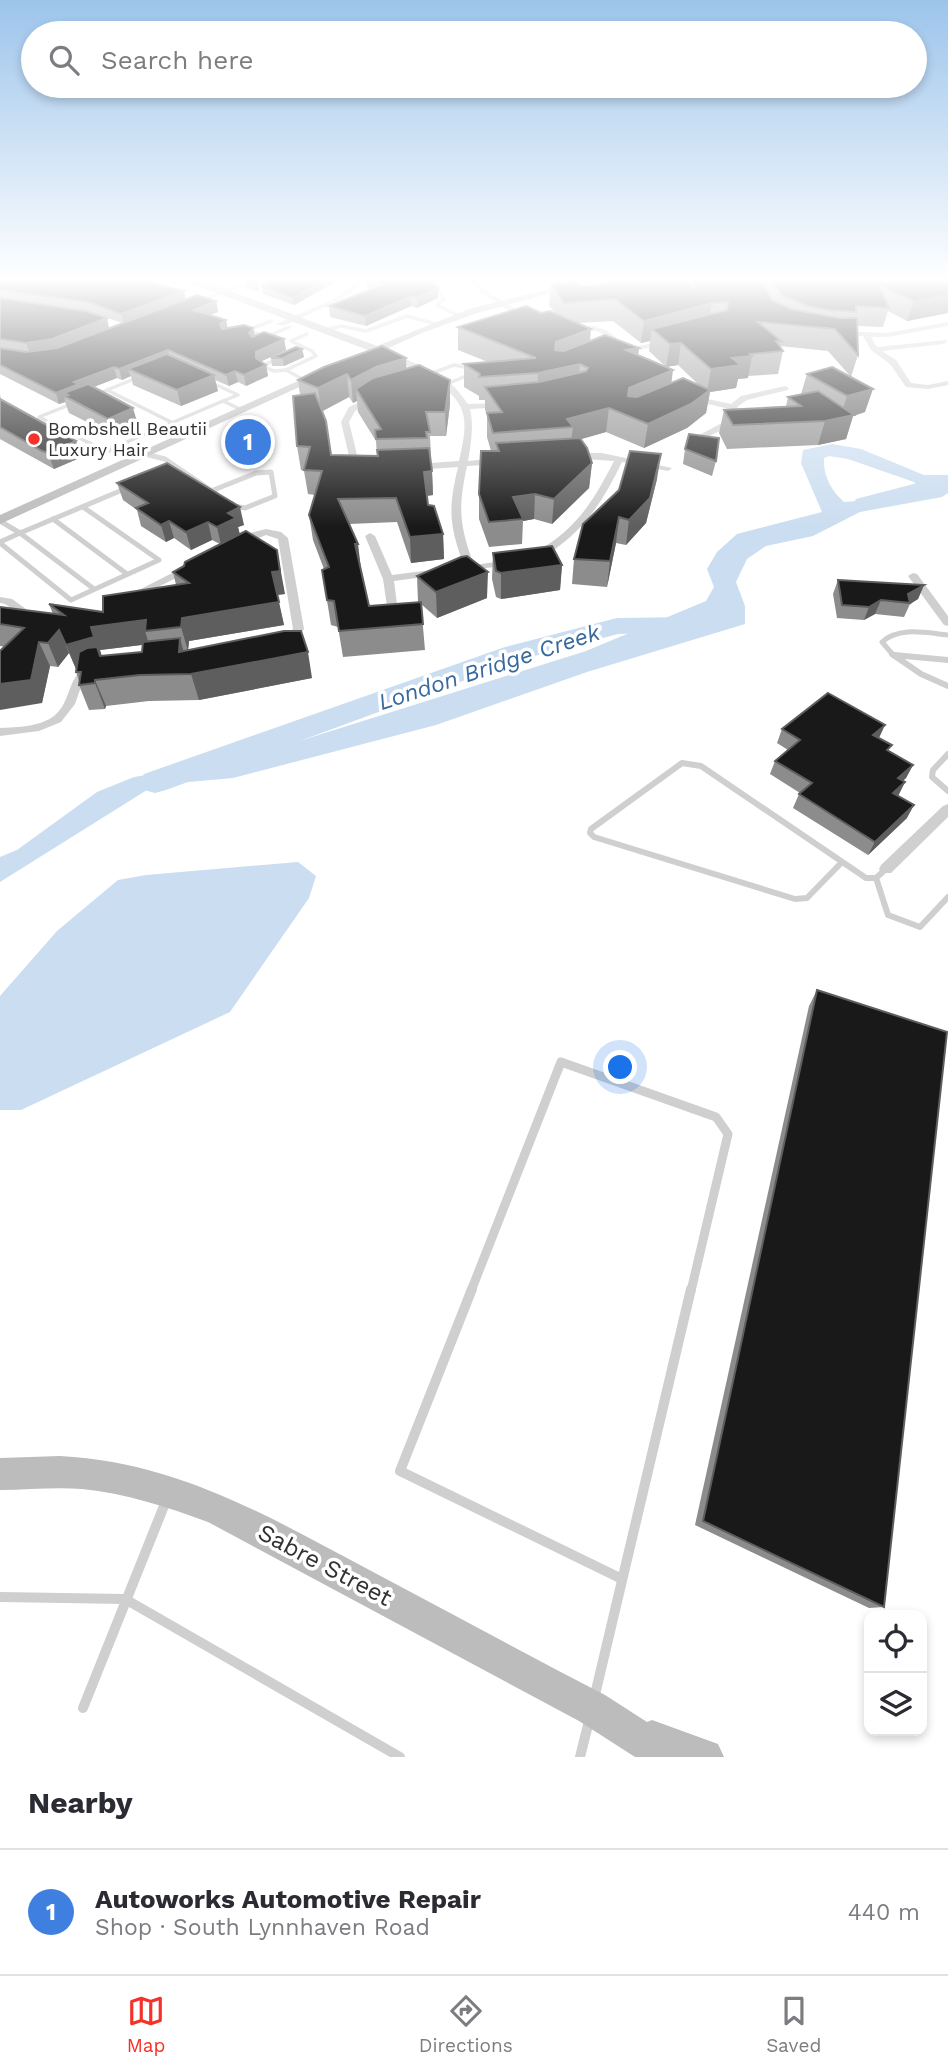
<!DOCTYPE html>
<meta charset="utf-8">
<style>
body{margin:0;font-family:"Work Sans",sans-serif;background:#f7f7f7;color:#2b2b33}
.controls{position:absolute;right:21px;bottom:21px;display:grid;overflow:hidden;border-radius:14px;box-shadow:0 4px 10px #0003}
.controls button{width:63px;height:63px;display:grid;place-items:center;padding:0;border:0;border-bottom:2px solid #e1e1e2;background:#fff;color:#2b2b33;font:35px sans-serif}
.you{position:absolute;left:621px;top:1068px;width:24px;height:24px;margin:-18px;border:5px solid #fff;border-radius:50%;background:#1a73e8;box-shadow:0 0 0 10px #1a73e833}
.badge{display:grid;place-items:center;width:46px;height:46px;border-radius:50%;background:#f53229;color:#fff;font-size:23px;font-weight:700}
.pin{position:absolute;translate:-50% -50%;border:4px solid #fff;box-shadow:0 2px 7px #0006}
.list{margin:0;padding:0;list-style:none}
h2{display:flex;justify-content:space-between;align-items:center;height:91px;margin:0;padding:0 28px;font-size:30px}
h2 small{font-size:23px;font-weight:400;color:#7c7c81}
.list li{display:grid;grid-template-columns:46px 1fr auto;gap:21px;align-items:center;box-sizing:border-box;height:126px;padding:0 28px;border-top:2px solid #e1e1e2}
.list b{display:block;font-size:26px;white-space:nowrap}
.list p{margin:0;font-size:23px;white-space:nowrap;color:#7c7c81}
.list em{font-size:23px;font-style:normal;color:#7c7c81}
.icon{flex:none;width:38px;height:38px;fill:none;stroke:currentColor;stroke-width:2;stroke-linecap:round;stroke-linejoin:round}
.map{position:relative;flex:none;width:948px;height:1757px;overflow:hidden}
.search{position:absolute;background:#fff;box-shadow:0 4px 10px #0003;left:21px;right:21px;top:21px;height:77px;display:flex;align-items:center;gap:18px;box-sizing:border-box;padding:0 24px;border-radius:38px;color:#7c7c81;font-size:26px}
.sheet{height:217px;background:#fff}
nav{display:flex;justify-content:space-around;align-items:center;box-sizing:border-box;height:98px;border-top:2px solid #e1e1e2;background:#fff;font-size:19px;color:#7c7c81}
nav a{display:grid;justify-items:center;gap:4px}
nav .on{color:#f53229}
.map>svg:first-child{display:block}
.water{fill:#cbddf0;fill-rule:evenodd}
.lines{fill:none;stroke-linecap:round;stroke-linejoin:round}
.river{fill:#cbddf0;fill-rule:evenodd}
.lane-far4{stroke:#cfcfcf;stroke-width:3.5}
.lane-far3{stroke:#cfcfcf;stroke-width:5}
.lane-far2{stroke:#cfcfcf;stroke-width:6}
.lane-far1{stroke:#cfcfcf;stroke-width:9}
.lane{stroke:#cfcfcf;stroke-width:10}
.street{fill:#cfcfcf;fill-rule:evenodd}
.secondary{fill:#bcbcbc;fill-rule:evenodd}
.wall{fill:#8c8c8c;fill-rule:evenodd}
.shaded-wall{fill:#5e5e5e}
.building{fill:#191919;stroke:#5e5e5e;stroke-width:2}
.poi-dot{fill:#f53229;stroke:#fff;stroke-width:2.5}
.labels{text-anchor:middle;stroke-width:7;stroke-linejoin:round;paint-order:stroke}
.far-poi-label{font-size:18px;fill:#323232;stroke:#fff;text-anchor:start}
.water-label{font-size:23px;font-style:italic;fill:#37699d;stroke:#fff}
.near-street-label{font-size:24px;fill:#323232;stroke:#fff}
</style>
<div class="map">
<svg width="948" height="1757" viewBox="0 0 948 1757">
<rect width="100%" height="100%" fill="#fff"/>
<g class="water">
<path d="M832,444L861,449L924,475H948V493L942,497L860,512L813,536L766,546L747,559L736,582L745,606V624L587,672L436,725L233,778L155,785L0,882V857L17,850L97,792L134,777L239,760L586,651L706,601L714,587L707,569L717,552L737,534L822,512L801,463L803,450ZM829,456L848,459L914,482L919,487L916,491L883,499L844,502C831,490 823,476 824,458Z"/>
<path d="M298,862L316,876L309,898L230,1012L21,1110H0V996L57,931L118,880L146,875Z"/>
</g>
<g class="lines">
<g class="river">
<path d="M948,475V488L864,511L856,509L853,504L856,499Z"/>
<path d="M694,617L703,619L707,625L703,631L618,634L523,659L166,790L155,793L144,790L140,782L144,774L505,647L617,618Z"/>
</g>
<g class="lane-far4">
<path d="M435,286L444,299L437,305L460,316"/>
<path d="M271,321L248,330L266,337L289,327"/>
<path d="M326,330L341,326L366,331L407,316L436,324"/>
<path d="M278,359L261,366L274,371L286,370"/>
<path d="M427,375L454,365L470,368"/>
<path d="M208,381L238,395L223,401"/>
<path d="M306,381L286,370L316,356L312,351L291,341L307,334"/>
<path d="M447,384L471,374"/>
<path d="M107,390L173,423"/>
<path d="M95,395L139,377"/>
<path d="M74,403L39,417L91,444"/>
<path d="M122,444L223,401L242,410"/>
</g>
<g class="lane-far3">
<path d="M88,443L105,452L126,443"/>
<path d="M125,444L145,454L165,459L215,493"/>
<path d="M211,491L256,473L271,472L275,496L245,508L233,506"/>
<path d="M53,519L127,574"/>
<path d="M0,521L20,533L127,488"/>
<path d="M0,542L20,533L94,589"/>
<path d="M0,543L71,600L159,560L83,507"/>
<path d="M894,655L906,656"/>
<path d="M894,656L882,642C899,626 927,633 948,635"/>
</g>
<g class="lane-far2">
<path d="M892,654L921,674L948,686"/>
<path d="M894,655L948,660"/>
<path d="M948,754L933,770L932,777L948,791"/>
<path d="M842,862L807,898L795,899L594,837L590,833L591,829L682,763L701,766L866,878H876L886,869"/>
<path d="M876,878L888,915L920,927L948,897"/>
</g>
<path class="lane-far1" d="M471,1291L561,1062L716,1117L728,1134L691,1291"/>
<g class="lane">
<path d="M472,1289L400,1471L622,1579"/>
<path d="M0,1597L125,1599L400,1757"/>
<path d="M594,1699L691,1289"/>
<path d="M83,1708L166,1501"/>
<path d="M580,1757L590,1717"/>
</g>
<g class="street">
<path d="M247,281H256L193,305L188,304Z"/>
<path d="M358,281H365L340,300L283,326L276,324L336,298Z"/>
<path d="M470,281H477L486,291L530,318L523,320L482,293Z"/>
<path d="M948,322V326L887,337H871L877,347L946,340L947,342L943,344L882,351L896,360L911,383L928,385L948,381V385L928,389L906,387L890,364L871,350L863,336L838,335L834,333L838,331L887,333Z"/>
<path d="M593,326L606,330L617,338L605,346L601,344L608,338L597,331H570L566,329L570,327Z"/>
<path d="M668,340L672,342L671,344L619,353L615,351Z"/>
<path d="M386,353H392L419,365L420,370L413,372L412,368L386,357Z"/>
<path d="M433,376C449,377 460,393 468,404L504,403L508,405L504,407L470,409C474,427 471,443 468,461L500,458L504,461L500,464L467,466C458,508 459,525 474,565L509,560L513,561V565L459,571V567L464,566C449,525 448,509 458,467L415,470L411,467L415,464L459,461C468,421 470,404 433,380Z"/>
<path d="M785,386L789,388L788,390L747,400L737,407L747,421L746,423L726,428L695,443L688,441L720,424L738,420L729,409L688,399V395L731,404L741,396Z"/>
<path d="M374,395L378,397L377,399L355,411L349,422L358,459L368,467L364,470L350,460L341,422L349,407Z"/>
<path d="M572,453H602L672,468L668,471L622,462C606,495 589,524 559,546C552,552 544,558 534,557V553C576,530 593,502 614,461L569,458V454Z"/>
<path d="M266,529L281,532L288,538L304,629L296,639L285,643L279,640L293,629L278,539L266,535L240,546L232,544L250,533Z"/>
<path d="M370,533L375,536L392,575L439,569L444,572L439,575L394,581L399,620L398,622H390L389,620L383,579L365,536Z"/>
<path d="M190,564L194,565V569L134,599H126L125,597Z"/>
<path d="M913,573L917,574L948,616V626L944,625L908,576Z"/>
<path d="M0,597L12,599L40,619L35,622L31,621L5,604L0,603Z"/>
<path d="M92,664L98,668L83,681L75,704L61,722L39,731L0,736V728C18,727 39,727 54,716C73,701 66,673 92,664Z"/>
<path d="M948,804V817L891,873H881L879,869L881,865L943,806Z"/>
</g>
<g class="secondary">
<path d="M167,281H204L377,346L469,309L581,281H598L477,313L422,333L357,362L351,359L368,350L196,285L172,284Z"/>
<path d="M320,371L330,373L0,524V515Z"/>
<path d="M60,1456C179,1462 273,1519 375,1573C452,1614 528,1655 605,1695L647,1722L652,1720L718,1744L724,1757H635L579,1721L208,1522C167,1507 125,1493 82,1489C54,1487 27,1490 0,1490V1458Z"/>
</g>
</g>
<g class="wall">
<path d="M0,281L216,301L218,312L210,315L228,328H253L255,336L284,339L286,350L261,361L266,365L268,376L246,386L238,382L229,386L215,380L218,391L181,406L133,385L131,376L122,380L117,378L93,387L138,425L113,435L69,413L65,402L59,404L0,374ZM89,312H91L122,323L109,328L107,318Z"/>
<path d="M245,281H257L259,292L246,288Z"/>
<path d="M268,281H337L294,305L263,294L262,286Z"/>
<path d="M366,281H436L433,282L438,298L417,308L411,306L366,326L330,317L329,306L371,290L367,288Z"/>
<path d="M691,281H948V313L907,321L888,311L883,327L857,326L858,355L851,377L828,351L780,346L783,351L778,374L748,376V378L738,379L736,388L710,392L706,413L687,428L644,448L606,432L581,439L592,463L589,488L552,524L534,519L523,521L522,544L489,547L479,519V494L491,451L487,437V414L485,410V400H479V396L464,387V364L488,362L458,350V327L541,313H555L549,305L551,284L580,286L691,285ZM613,321L641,343L650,341L649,351L666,367L678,365L699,385L671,382L638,355L639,348L590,340L578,323Z"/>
<path d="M302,349L304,357L284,366H272L271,358Z"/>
<path d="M832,367L865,412L853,416L846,439L818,445L727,449L719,433L724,410L786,406L788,397L801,394L807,374Z"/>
<path d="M406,369L450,380V404L446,436H430L431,456H430L432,471L433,495L427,496L428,505L443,534L444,559L411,563L397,522L349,524L369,606L418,602L417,576L487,598L437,618L421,604L425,650L343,657L338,627L331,625L322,570L324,569L313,540L309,515L315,495L308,494L304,471L301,470L297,446L300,395L298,380ZM349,397L353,403L357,401L358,412L376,441L377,456L331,455L322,411Z"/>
<path d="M0,394L1,400L82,457L54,469L0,439Z"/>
<path d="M685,449L716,461L712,476L683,464Z"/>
<path d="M657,479L646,523L626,545L616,543L607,587L572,584L574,559Z"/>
<path d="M117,483L244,525L238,527L240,535L285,594L277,595L284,625L189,641L188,650L312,678L199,700L149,701L106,706L105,709L89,710L79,685V681L76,672V669L69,653L58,667L50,666L42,703L5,647L0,646V607L53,614L49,604L103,612L176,585L173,572L220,544L212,540L191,550L174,538L166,542L141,526L137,510L123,500ZM142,645V652L101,656L100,650Z"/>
<path d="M493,553L562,565L560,590L501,599L496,597L492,579Z"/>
<path d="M838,580L924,585L918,599L910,604L904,617L875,614L864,620L837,618L833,594Z"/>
<path d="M782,729L879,738L889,751L913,765L906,778L902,781L905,782L898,796L907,818L868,855L793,808L799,794L800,793L770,774L775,761L788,750L777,743Z"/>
<path d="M817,990L884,1607L869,1608L695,1525L809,1006Z"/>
</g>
<g class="shaded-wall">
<path d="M323,281H337L294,305L293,298Z"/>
<path d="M438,288V298L417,308V298Z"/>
<path d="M184,291L186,301L124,324L121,314Z"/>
<path d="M948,295V313L907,321L914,301Z"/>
<path d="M411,296V306L366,326L365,316Z"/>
<path d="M216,301L218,312L196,320L194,310Z"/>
<path d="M712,303L708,324L652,329L650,341L641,343L644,321Z"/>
<path d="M107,318L109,329L55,349L30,353L26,343Z"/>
<path d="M226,320L228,331L222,334L220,324Z"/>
<path d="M253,328L255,339L251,344L249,333Z"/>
<path d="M591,329L589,352L580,364L578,387L537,396L538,373L556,342Z"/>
<path d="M284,339L286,350L258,363L256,358V352Z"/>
<path d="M681,343L678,365L666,367L670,344Z"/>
<path d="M639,348L636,371L626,350Z"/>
<path d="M302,349L304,357L284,366L283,358Z"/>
<path d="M168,350L171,361L128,369L131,376L122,380L119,369Z"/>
<path d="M752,356L748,378L738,379L736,388L710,392L706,413L687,428L644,448L648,424L707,392L711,369L732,358Z"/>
<path d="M406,358L407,381L356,389L357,401L353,403L351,380L376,367Z"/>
<path d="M266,365L268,376L246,386L244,375Z"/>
<path d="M114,367L117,378L81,392L68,395L64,393L66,398L64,396L65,402L59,404L56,393L74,382Z"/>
<path d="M673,370L670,394L626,412L629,388Z"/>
<path d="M235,371L238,382L229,386L226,375Z"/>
<path d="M347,374L349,397L321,412L318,388Z"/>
<path d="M214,375L218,391L181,406L177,390Z"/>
<path d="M450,380V404L446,436L445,412Z"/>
<path d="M873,389L865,412L853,416L846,439L818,445L825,421L840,418L847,396Z"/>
<path d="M133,408L138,425L113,435L108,419Z"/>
<path d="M609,408L606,432L571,442L573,427L567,419Z"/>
<path d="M76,441L82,457L54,469L48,453Z"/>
<path d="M661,454L657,479L646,523L626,545L629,520Z"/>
<path d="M592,463L589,488L552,524L554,499Z"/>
<path d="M432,471L433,495L425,496L424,472Z"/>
<path d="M535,494L534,519L523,521V519L513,497Z"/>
<path d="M240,507L244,525L238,527L240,535L221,545L217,527L228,513Z"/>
<path d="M619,517L616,543L607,587L610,561Z"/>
<path d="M169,521L174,538L166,542L161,525Z"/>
<path d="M208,522L212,540L191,550L186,532Z"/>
<path d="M443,534L444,559L411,563L410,537Z"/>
<path d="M355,544H358L361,569Z"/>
<path d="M277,550L285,594L276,595L272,572Z"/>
<path d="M562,565L560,590L501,599V573Z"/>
<path d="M488,572L487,598L437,618L436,592Z"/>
<path d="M924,585L918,599L910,604L908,594Z"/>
<path d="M881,600L875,614L864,620L869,607Z"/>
<path d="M279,602L284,625L189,641L188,651L181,627L182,618Z"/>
<path d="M146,620L145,631L149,644L100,650L110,682L102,661L76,669L66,645L91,627Z"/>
<path d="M59,630L69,653L58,667L48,643Z"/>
<path d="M180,638L187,664L179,652Z"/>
<path d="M39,642L50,666L42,703L0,710V684Z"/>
<path d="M308,652L312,678L199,700L191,674Z"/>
<path d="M95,680L106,706L105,709L95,683Z"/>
<path d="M885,725L879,738L873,735Z"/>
<path d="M913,765L906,778L891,792L898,778Z"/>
<path d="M905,782L898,796L893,793Z"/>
<path d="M914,805L907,818L868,855L875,842Z"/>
</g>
<g class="building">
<path d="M0,281H146L184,291L121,314L88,302L0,290Z"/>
<path d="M247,281H257L258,285Z"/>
<path d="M268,281H323L293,298L262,286Z"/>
<path d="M375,281H432L438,288L417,298L411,296L365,316L329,306L384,284Z"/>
<path d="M616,281H685L695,288L694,281H763L772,300L791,309L839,318H857L858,355L835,329L758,322L781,341H776L783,351L750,354L752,356L732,358L741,365L711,369L681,343L670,344L652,329L727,310L728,302L712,303L644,321L615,299L564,303L551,284L576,282L580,286H591Z"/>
<path d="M773,281H943L948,284V295L914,301L880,286L889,308L856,306V312L827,310L808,306L781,295Z"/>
<path d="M197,295L216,301L194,310L226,320L220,324L222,329L244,325L253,328L249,333L252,337L264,332L284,339L256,352V358L266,365L244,375L235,371L226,375L168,350L119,369L114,367L74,382L79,384L56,393L0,365V348L26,352L57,348Z"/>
<path d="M0,298L86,311L107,318L52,339L26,343L0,339Z"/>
<path d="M526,306L541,313L550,311L591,329L556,342L555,350L564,351L605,335L639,348L626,350L673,370L629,388L628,396L637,397L683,378L710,390L691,404L648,424L609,408L567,419L573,427L493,433L487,413L502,412L485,387L539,382L586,371L588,368L580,364L538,373L479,377L480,374L464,364L536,358L458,327Z"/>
<path d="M382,346L406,358L376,367L351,380L347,374L318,388L298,380L324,367Z"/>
<path d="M296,347L302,349L283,358H271Z"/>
<path d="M167,354L214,375L177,390L128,369Z"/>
<path d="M419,365L450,380L445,412H426L430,432H426L427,438L376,439L375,430L381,429L356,389L373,378Z"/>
<path d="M832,367L873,389L847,396L807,374Z"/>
<path d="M88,384L133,408L108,419L64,396L68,395L64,393Z"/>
<path d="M818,391L854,415L825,421L733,425L724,410L801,406L788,397Z"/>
<path d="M315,393L326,421L331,455L378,456L377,450L429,448L432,471L424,472L428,505L434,506L443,534L410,537L396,498L338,499L358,544H355L369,606L421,602L423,624L339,631L334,601L327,600L322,570L329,567L309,515L322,471L304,470L310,447L297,446L293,396Z"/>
<path d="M0,399L76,441L48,453L42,451L0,427Z"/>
<path d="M689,434L719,438L716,461L685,449Z"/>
<path d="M580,438L587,448L592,463L554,499L535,494L513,497L523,519L489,522L479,494L481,451H499L496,443Z"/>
<path d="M630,451L661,454L650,498L629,520L619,517L610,561L574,559L583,524L619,490Z"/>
<path d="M167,463L240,507L228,513L236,518L217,527L208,522L186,532L169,521L161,525L136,508L148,503L117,483Z"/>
<path d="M246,531L277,550L280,571L272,572L279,602L182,618L181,627L145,631L146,620L91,627L94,637L66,645L59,630L48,643L39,642L31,680L0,684V651L24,628L0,624V607L64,615L49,604L103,612V596L189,583L173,572L184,566L185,562Z"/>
<path d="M552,546L562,565L501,573L496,571L493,553Z"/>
<path d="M467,556L488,572L436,592L417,576L461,557Z"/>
<path d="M838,580L924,585L908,594L910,603L881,600L869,607L842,605Z"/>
<path d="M284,631H301L308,652L191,674L140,675L95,680V683L79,685L81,672H76L79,652L87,648L97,647L100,656L142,652L143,642L180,638L179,652Z"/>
<path d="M828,693L885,725L873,735L892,745L887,750L913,765L898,778L905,782L893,793L914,805L875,842L799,794L812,783L775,761L800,740L782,729Z"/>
<path d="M817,990L947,1032L884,1607L703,1521Z"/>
</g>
<linearGradient id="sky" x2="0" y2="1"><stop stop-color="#9cc4eb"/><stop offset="0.53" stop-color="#fff"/><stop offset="1" stop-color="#fff" stop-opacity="0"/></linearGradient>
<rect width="948" height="527" fill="url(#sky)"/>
<circle class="poi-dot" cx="34" cy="439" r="7"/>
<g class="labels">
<g class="far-poi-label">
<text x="48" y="435">Bombshell Beautii<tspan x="48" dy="21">Luxury Hair</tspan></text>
</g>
<g class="water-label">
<text transform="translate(489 667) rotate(-18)" y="8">London Bridge Creek</text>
</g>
<g class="near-street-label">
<text transform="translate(325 1565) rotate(28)" y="8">Sabre Street</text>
</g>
</g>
</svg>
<div class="controls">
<button><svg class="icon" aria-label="locate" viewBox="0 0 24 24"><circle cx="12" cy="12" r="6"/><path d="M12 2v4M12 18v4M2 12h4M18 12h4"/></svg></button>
<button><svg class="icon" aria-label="layers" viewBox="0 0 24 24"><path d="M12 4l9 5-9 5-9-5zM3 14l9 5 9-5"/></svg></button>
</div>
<div class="you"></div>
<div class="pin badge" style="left:248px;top:442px;background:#3f7fe0">1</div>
<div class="search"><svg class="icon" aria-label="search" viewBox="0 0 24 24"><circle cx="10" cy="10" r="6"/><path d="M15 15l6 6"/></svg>Search here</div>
</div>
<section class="sheet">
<h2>Nearby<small></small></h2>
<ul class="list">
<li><span class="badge" style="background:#3f7fe0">1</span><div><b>Autoworks Automotive Repair</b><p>Shop · South Lynnhaven Road</p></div><em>440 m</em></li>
</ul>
</section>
<nav>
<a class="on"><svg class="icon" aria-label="map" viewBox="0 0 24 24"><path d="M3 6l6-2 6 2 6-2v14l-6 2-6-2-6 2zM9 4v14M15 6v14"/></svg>Map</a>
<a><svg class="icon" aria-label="directions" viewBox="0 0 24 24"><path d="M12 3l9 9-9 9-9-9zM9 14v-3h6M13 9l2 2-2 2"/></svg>Directions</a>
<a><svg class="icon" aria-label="saved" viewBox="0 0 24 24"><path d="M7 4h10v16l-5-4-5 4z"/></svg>Saved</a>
</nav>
